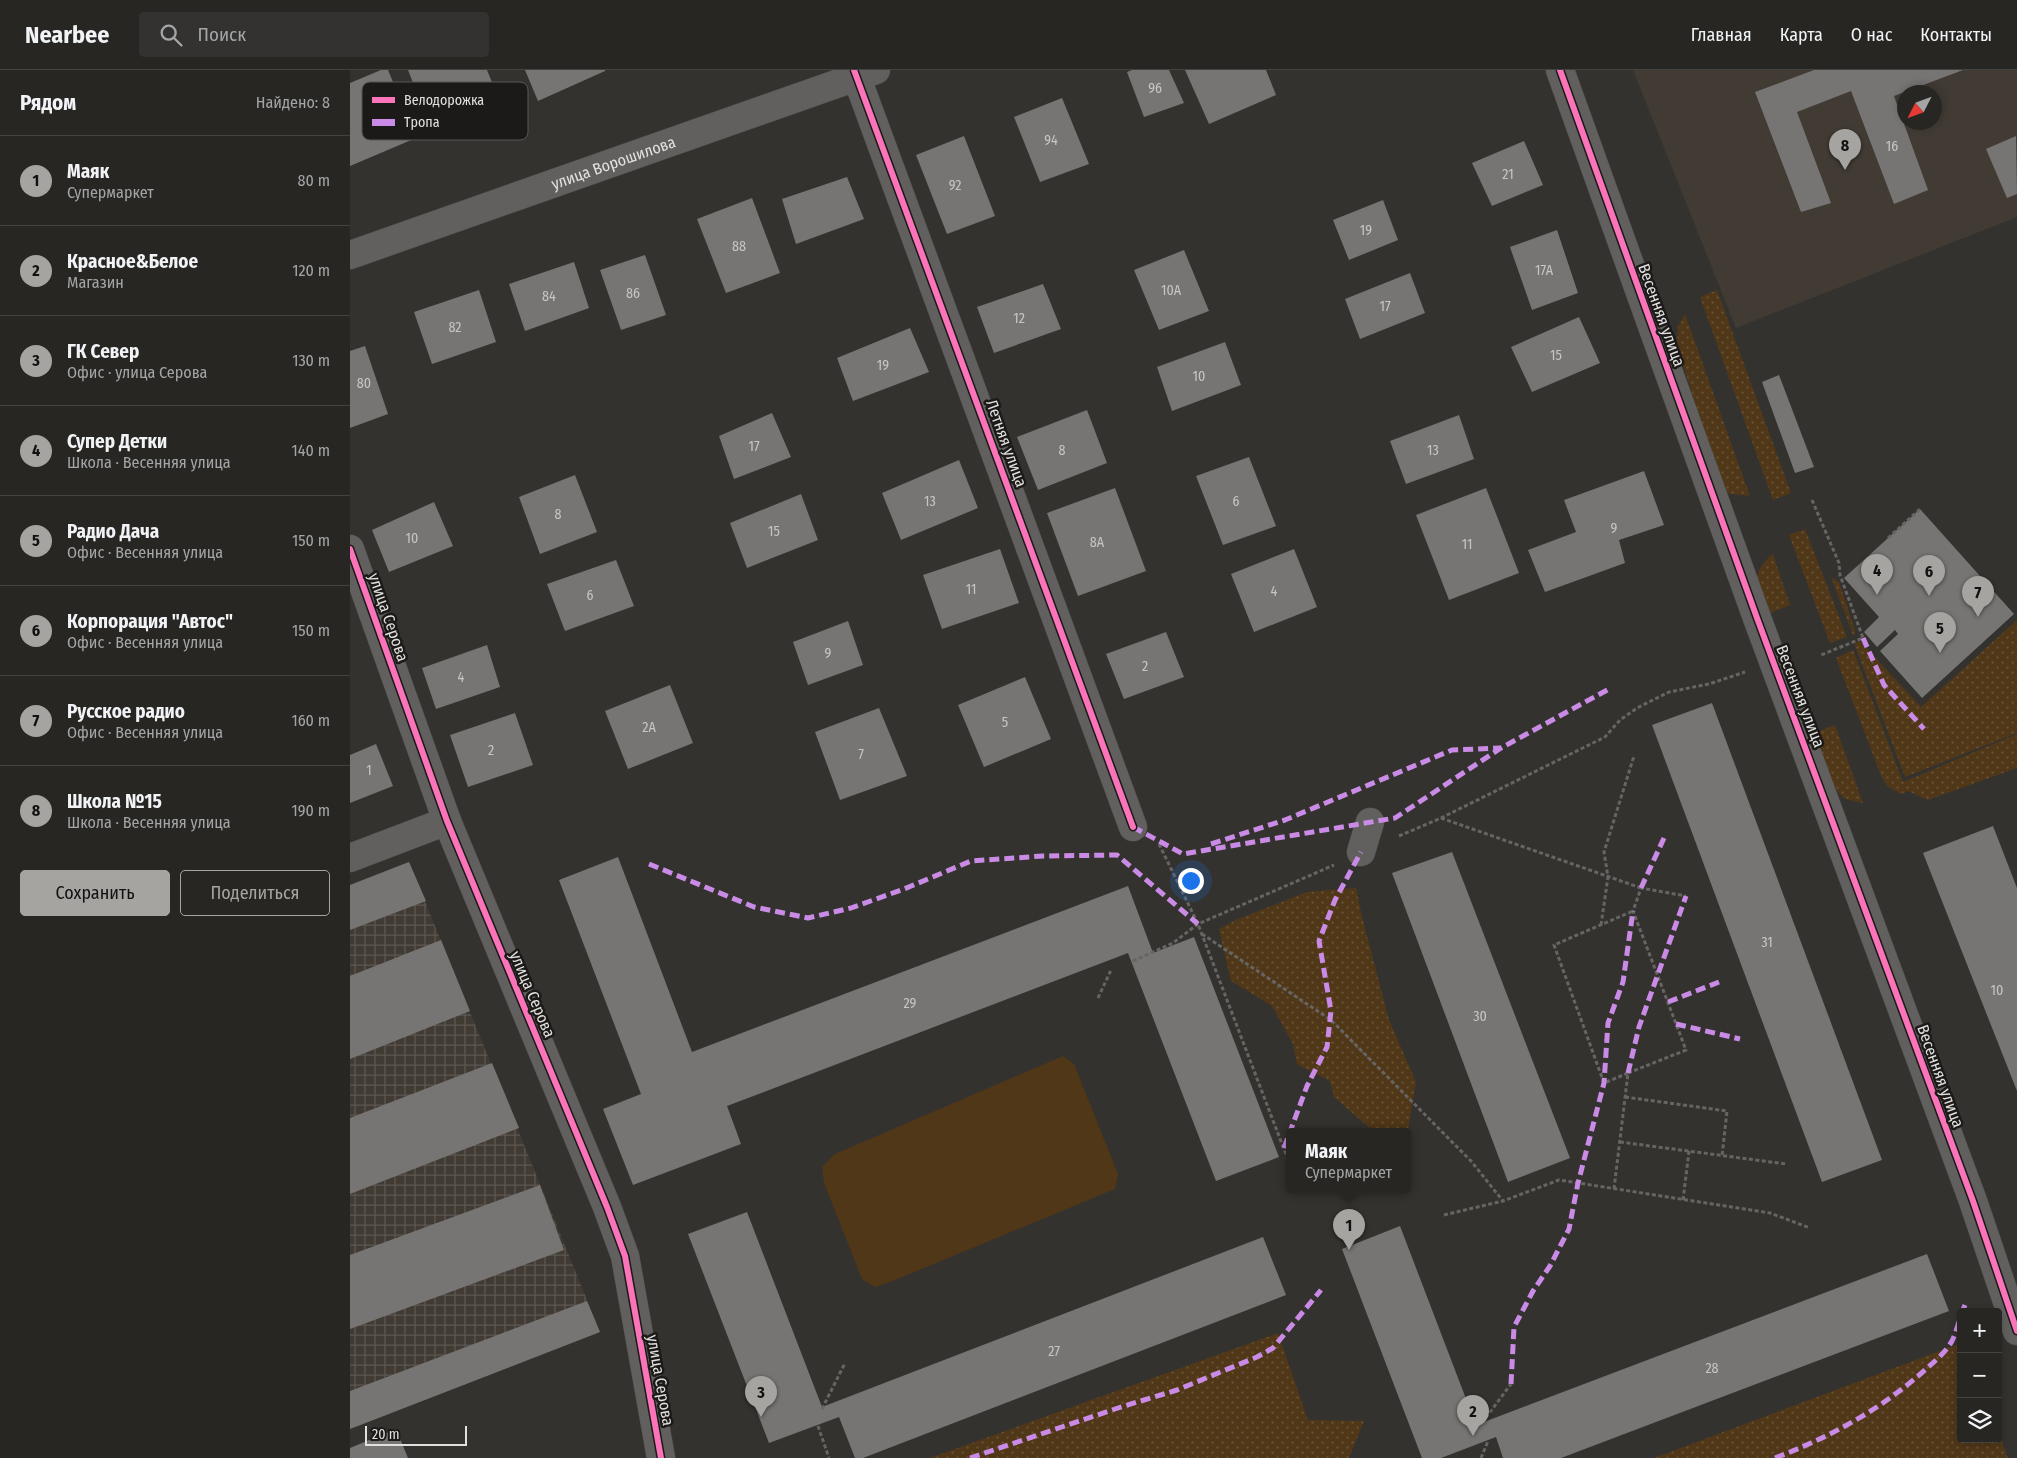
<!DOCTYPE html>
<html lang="ru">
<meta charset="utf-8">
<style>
body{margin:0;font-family:"Fira Sans Condensed",sans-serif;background:#333230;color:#f1f3f6}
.controls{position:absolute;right:15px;bottom:15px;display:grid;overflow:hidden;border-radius:5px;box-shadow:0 2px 8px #0003}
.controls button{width:45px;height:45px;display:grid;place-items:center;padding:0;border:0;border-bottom:1px solid #434341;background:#272623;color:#f1f3f6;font:25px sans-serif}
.compass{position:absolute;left:1547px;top:15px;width:45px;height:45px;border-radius:50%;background:#272623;box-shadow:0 2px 8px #0003;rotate:228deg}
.scale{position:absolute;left:15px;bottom:12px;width:102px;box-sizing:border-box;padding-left:5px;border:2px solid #e3e1df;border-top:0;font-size:14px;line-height:18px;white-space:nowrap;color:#e3e1df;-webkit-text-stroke:4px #1b1a18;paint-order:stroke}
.you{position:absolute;left:840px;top:810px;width:18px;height:18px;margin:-12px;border:4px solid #fff;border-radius:50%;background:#1a73e8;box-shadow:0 0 0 8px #1a73e833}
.badge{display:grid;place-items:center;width:32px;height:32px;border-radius:50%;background:#a6a4a1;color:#111;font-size:16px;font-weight:700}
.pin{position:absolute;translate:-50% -41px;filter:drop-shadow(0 1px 2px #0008)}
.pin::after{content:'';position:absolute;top:26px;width:18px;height:15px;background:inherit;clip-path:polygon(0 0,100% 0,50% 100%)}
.popup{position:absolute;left:936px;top:1058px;width:125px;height:65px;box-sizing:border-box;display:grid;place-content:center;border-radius:5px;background:#272623;filter:drop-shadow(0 1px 4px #0005);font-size:16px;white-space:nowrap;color:#a4a5a6}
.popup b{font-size:19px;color:#f1f3f6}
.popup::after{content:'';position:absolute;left:50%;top:100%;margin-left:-10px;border:10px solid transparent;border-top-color:#272623}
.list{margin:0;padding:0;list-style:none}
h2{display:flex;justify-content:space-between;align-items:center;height:65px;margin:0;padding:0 20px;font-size:21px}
h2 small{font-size:16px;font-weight:400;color:#a4a5a6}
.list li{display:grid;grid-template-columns:32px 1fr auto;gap:15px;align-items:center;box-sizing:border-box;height:90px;padding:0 20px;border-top:1px solid #434341}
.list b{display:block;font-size:19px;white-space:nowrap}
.list p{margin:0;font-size:16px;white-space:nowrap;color:#a4a5a6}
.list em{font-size:16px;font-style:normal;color:#a4a5a6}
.actions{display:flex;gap:10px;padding:15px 20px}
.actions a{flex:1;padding:11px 0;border:1px solid #a6a4a1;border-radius:5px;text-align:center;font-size:18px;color:#a6a4a1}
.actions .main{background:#a6a4a1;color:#111}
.icon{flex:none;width:28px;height:28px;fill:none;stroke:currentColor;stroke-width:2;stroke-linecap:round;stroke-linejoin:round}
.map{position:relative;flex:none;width:1667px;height:1388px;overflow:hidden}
header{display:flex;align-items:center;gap:30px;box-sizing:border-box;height:70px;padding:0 25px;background:#272623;border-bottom:1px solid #434341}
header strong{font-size:24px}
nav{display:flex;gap:28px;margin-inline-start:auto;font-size:18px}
.search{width:350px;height:45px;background:#333230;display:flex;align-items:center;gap:12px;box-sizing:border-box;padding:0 18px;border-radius:5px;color:#a4a5a6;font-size:19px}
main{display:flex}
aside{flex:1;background:#272623}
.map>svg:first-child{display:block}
.built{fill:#413b34;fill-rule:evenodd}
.industrial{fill:url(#industrial-grid)}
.grass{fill:url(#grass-dots)}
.park{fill:#503718}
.building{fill:#777573}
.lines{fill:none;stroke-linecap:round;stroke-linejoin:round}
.minor-casing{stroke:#504e4c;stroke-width:29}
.path{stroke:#666563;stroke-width:3;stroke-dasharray:4 2.5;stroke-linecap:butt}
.minor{stroke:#61605e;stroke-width:28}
.quiet{stroke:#ca8be6;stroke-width:5;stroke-dasharray:10 5;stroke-linecap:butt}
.cycleway-casing{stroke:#1b1a18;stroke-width:9}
.cycleway{stroke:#fb73b8;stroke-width:6}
.labels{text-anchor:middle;stroke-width:5;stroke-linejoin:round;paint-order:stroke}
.number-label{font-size:14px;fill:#c8c6c4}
.street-label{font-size:16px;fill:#e3e1df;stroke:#1b1a18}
.key{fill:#1b1a18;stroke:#575654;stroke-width:1}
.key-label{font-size:14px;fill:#e3e1df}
</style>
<header>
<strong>Nearbee</strong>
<div class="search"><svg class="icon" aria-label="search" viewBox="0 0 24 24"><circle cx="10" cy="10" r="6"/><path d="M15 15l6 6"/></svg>Поиск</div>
<nav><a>Главная</a><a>Карта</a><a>О нас</a><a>Контакты</a></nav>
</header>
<main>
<aside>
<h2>Рядом<small>Найдено: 8</small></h2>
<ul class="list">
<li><span class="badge">1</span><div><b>Маяк</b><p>Супермаркет</p></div><em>80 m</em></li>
<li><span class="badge">2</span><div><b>Красное&amp;Белое</b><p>Магазин</p></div><em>120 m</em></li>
<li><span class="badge">3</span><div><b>ГК Север</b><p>Офис · улица Серова</p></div><em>130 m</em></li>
<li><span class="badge">4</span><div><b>Супер Детки</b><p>Школа · Весенняя улица</p></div><em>140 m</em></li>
<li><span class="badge">5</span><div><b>Радио Дача</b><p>Офис · Весенняя улица</p></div><em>150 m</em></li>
<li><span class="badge">6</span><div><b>Корпорация &quot;Автос&quot;</b><p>Офис · Весенняя улица</p></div><em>150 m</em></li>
<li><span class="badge">7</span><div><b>Русское радио</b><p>Офис · Весенняя улица</p></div><em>160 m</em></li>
<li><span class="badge">8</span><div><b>Школа №15</b><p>Школа · Весенняя улица</p></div><em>190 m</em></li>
</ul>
<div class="actions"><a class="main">Сохранить</a><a>Поделиться</a></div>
</aside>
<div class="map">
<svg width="1667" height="1388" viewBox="0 0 1667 1388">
<defs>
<pattern id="industrial-grid" width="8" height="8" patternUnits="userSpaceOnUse" patternTransform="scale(1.25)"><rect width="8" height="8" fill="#413b34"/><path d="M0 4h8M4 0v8" fill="none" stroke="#5c5751"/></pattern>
<pattern id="grass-dots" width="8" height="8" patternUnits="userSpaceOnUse" patternTransform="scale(1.25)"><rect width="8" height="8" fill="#503718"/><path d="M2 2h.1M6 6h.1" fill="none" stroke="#695439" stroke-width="1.8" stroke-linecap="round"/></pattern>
</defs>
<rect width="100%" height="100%" fill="#34322f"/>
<path class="built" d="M1283,0H1667V147L1386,258ZM1554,22H1584V52H1554Z"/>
<path class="industrial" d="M59,792L250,1262L0,1359V815Z"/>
<g class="grass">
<path d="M1367,220L1441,423L1423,430L1350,227Z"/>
<path d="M1335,244L1400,426L1374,423L1327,276L1328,256Z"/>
<path d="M1455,459L1497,567L1480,573L1439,465Z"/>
<path d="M1423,484L1440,535L1415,545C1408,518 1398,504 1423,484Z"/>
<path d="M1481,507L1489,512L1506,564L1503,565Z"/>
<path d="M1667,550V663L1555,707L1504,573L1510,571L1571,637Z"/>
<path d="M1503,580L1553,712L1667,664V698L1578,730L1558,721L1551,724L1537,716L1532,708L1486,588Z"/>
<path d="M1485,655L1513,733L1495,729L1488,722L1482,712L1464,663Z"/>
<path d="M1006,818L1012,847L1039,950L1066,1012L1058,1060L1054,1061H1023L984,1027L980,1011L947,994L943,974L922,936L881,911L869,859L888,849L957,822Z"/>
<path d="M928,1263L958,1350L1014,1351L999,1388H580Z"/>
<path d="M1611,1273V1369H1648V1361L1658,1388H1304Z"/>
</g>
<path class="park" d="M713,986L724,994L768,1104L765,1119L545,1210L525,1217L512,1209L474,1113L472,1097L485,1084Z"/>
<g class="building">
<path d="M31,0H38L66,68L0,96V13Z"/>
<path d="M58,0H137L152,37L84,66Z"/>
<path d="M175,0H255V1L188,31Z"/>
<path d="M782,0H819L834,33L794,47L777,2Z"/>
<path d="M835,0H916L926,25L859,54Z"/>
<path d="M1464,0H1613L1544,26L1578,120L1544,134L1501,21L1447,42L1481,133L1451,142L1405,22Z"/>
<path d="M712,28L739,94L690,112L664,47Z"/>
<path d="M614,66L645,146L597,164L566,85Z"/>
<path d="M1666,66L1667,124L1657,128L1636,79Z"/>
<path d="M1174,71L1193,115L1142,136L1122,93Z"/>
<path d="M497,107L514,149L446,174L432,129Z"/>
<path d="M402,128L430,203L376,223L347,149Z"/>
<path d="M1033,130L1048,170L999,190L983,150Z"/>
<path d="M1207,160L1228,223L1182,240L1160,177Z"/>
<path d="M834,180L859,241L809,260L784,200Z"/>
<path d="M295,185L316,245L271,260L250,200Z"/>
<path d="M224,192L239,238L175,261L159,214Z"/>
<path d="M1060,203L1075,243L1010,269L995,229Z"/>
<path d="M693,214L711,259L644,283L627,237Z"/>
<path d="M129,220L146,272L82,294L64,242Z"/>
<path d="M1229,247L1250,293L1182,322L1161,277Z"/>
<path d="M560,258L579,302L503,331L487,288Z"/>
<path d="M875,272L891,315L822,341L807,297Z"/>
<path d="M15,276L38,344L0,358V281Z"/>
<path d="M1429,305L1464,397L1445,403L1412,312Z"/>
<path d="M737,340L757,393L688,420L667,367Z"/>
<path d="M422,343L441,387L384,409L369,366Z"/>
<path d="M1109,345L1124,389L1056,414L1040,371Z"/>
<path d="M899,387L926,456L873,475L846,406Z"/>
<path d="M609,390L628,438L551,470L532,423Z"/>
<path d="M1294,401L1314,455L1269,470L1275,493L1195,522L1178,480L1226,462L1214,430Z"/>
<path d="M225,405L247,462L190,484L169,427Z"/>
<path d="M765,418L796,501L728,526L697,443Z"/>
<path d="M1136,418L1169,503L1099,530L1066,445Z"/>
<path d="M451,424L468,470L397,498L380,453Z"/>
<path d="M84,432L103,476L39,502L22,460Z"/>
<path d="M1570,439L1664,544L1572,628L1530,581L1548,564L1545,560L1527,577L1514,562L1529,547L1494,508Z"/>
<path d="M650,479L669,533L592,559L573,505Z"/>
<path d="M944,479L967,537L904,562L881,504Z"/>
<path d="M266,490L284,536L215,561L197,514Z"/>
<path d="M498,551L513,595L458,615L443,572Z"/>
<path d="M816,562L834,607L774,629L756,584Z"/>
<path d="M137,575L150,617L86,639L72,598Z"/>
<path d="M675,607L701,669L634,697L608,635Z"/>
<path d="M320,615L343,673L278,699L255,641Z"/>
<path d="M1362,633L1532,1090L1472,1112L1302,655Z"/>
<path d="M529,638L557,706L490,730L465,662Z"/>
<path d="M165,643L183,695L118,717L100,665Z"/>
<path d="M26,674L43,716L0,733V685Z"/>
<path d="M1643,756L1667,818V1021L1573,783Z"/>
<path d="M1102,782L1220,1088L1158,1112L1042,803Z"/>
<path d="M268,787L342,982L778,816L803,883L844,867L929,1087L866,1111L778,883L377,1036L391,1074L283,1115L253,1039L291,1024L209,810Z"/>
<path d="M59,792L76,831L0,860V815Z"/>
<path d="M91,870L120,941L0,989V906Z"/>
<path d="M142,993L169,1058L0,1124V1048Z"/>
<path d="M190,1115L214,1180L0,1259V1185Z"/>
<path d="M397,1142L472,1337L913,1167L936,1225L513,1388H505L489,1347L419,1373L338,1164Z"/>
<path d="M1050,1156L1126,1355L1577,1184L1599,1241L1211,1388H1153L1146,1367L1091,1388H1072L992,1179Z"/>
<path d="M237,1231L250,1262L0,1359V1321Z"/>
<path d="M46,1359L58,1388H0V1378Z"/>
</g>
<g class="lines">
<defs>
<g id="minor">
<path d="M504,0L783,757"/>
<path d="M1210,0L1407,548L1623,1131L1667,1261"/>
<path id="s1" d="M0,185L526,0"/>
<path d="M0,479L97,751L257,1137L275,1186L311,1388"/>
<path d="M1011,782L1020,752"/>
<path d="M0,788L97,751"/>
</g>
</defs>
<use href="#minor" class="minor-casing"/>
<g class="path">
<path d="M1462,430L1489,493L1490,505L1513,568L1471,585"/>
<path d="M1538,468L1570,439"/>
<path d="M1091,748L1291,818"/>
<path d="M1049,766L1091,748L1255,667L1270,650L1287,638L1319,622L1359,614L1395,602"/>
<path d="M809,774L848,854L940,1095"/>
<path d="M1251,855L1258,807L1254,782L1284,686"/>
<path d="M852,864L981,950L1121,1091L1153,1131"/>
<path d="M783,891L823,873L848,854L984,795"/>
<path d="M748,928L761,900"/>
<path d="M1278,1003L1254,1013L1204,875L1283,841"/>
<path d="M1275,1027L1377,1041L1372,1086"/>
<path d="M1270,1072L1436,1094"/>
<path d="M1264,1119L1278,1003L1336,980L1283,841L1291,818L1336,826"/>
<path d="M1333,1130L1339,1081"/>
<path d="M1094,1145L1153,1131L1209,1110L1420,1143L1460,1158"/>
<path d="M472,1339L495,1293"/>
<path d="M1132,1353L1161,1314"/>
<path d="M468,1356L479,1388"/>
<path d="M1131,1388L1138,1371"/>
</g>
<use href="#minor" class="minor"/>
<g class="quiet">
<path d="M1513,568L1534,615L1574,659"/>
<path d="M783,757L833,784L1045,748L1151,678L1259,619"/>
<path d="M861,774L935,750L1102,680L1151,678"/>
<path d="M299,794L404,837L458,848L501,838L554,819L621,791L693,786L767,785L848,854"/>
<path d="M1291,818L1314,768"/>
<path d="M1318,932L1369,912"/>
<path d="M1326,954L1390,969"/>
<path d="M1278,1003L1289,957L1336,826"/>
<path d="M934,1078L957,1016L977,977L981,941L969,871L985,830L1011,782"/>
<path d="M1612,1242L1615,1235"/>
<path d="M1161,1314L1164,1257L1183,1221L1200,1196L1219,1159L1228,1113L1254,1013L1258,953L1273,912L1283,841"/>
<path d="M620,1388L771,1337L827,1320L907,1287L923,1278L971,1220"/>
<path d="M1425,1388C1480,1367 1532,1339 1576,1299C1585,1291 1596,1282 1602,1271C1606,1263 1608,1254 1611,1246"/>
</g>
<defs>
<g id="cycleway">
<path d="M504,0L783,757"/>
<path d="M1210,0L1407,548L1623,1131L1667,1261"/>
<path d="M0,479L97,751L257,1137L275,1186L311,1388"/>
</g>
</defs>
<use href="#cycleway" class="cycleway-casing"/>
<use href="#cycleway" class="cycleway"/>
</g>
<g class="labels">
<g class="number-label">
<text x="805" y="23">96</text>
<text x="701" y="75">94</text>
<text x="1542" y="81">16</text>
<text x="1158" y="109">21</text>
<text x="605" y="120">92</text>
<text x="1016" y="165">19</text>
<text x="389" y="181">88</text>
<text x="1194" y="205">17А</text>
<text x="821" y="225">10А</text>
<text x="283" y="228">86</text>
<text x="199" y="231">84</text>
<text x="1035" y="241">17</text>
<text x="669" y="253">12</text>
<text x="105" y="262">82</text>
<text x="1206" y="290">15</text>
<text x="533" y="300">19</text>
<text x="849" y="311">10</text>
<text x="14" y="318">80</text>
<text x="404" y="381">17</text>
<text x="712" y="385">8</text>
<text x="1083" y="385">13</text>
<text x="580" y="436">13</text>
<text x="886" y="436">6</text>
<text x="208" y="449">8</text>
<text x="1264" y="463">9</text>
<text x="424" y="466">15</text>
<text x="62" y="473">10</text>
<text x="747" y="477">8А</text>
<text x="1117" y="479">11</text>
<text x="621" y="524">11</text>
<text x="924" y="526">4</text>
<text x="240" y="530">6</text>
<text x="478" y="588">9</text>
<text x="795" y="601">2</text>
<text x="111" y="612">4</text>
<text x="655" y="657">5</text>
<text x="299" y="662">2А</text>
<text x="141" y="685">2</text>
<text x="511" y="689">7</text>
<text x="19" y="705">1</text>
<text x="1417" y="877">31</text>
<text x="1647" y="925">10</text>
<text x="560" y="938">29</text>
<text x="1130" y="951">30</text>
<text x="704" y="1286">27</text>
<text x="1362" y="1303">28</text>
</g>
<g class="street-label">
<text dy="6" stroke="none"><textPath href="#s1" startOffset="279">улица Ворошилова</textPath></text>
<text transform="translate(1312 245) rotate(70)" y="6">Весенняя улица</text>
<text transform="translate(657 373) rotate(70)" y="6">Летняя улица</text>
<text transform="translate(39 547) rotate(71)" y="6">улица Серова</text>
<text transform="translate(1451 626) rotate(69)" y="6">Весенняя улица</text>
<text transform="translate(183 924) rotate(67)" y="6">улица Серова</text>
<text transform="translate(1591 1006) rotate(70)" y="6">Весенняя улица</text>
<text transform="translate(311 1310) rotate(80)" y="6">улица Серова</text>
</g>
</g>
<rect x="12" y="12" width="166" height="58" rx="8" class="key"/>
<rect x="22" y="27" width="23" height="6" fill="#fb73b8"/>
<rect x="22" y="49" width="23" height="7" fill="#ca8be6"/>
<g class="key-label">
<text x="54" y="35">Велодорожка</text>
<text x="54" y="57">Тропа</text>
</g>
</svg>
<div class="controls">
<button>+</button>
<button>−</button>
<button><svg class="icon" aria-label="layers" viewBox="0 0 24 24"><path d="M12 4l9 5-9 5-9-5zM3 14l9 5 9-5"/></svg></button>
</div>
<svg class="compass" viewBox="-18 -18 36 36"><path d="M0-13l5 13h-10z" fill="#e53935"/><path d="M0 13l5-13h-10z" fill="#a4a5a6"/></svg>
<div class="scale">20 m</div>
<div class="you"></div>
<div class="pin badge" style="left:999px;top:1180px">1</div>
<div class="popup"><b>Маяк</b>Супермаркет</div>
<div class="pin badge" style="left:1123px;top:1366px">2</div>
<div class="pin badge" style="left:411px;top:1347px">3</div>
<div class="pin badge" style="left:1527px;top:525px">4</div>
<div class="pin badge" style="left:1590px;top:583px">5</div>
<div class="pin badge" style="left:1579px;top:526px">6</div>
<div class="pin badge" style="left:1628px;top:547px">7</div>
<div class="pin badge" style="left:1495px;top:100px">8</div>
</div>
</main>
